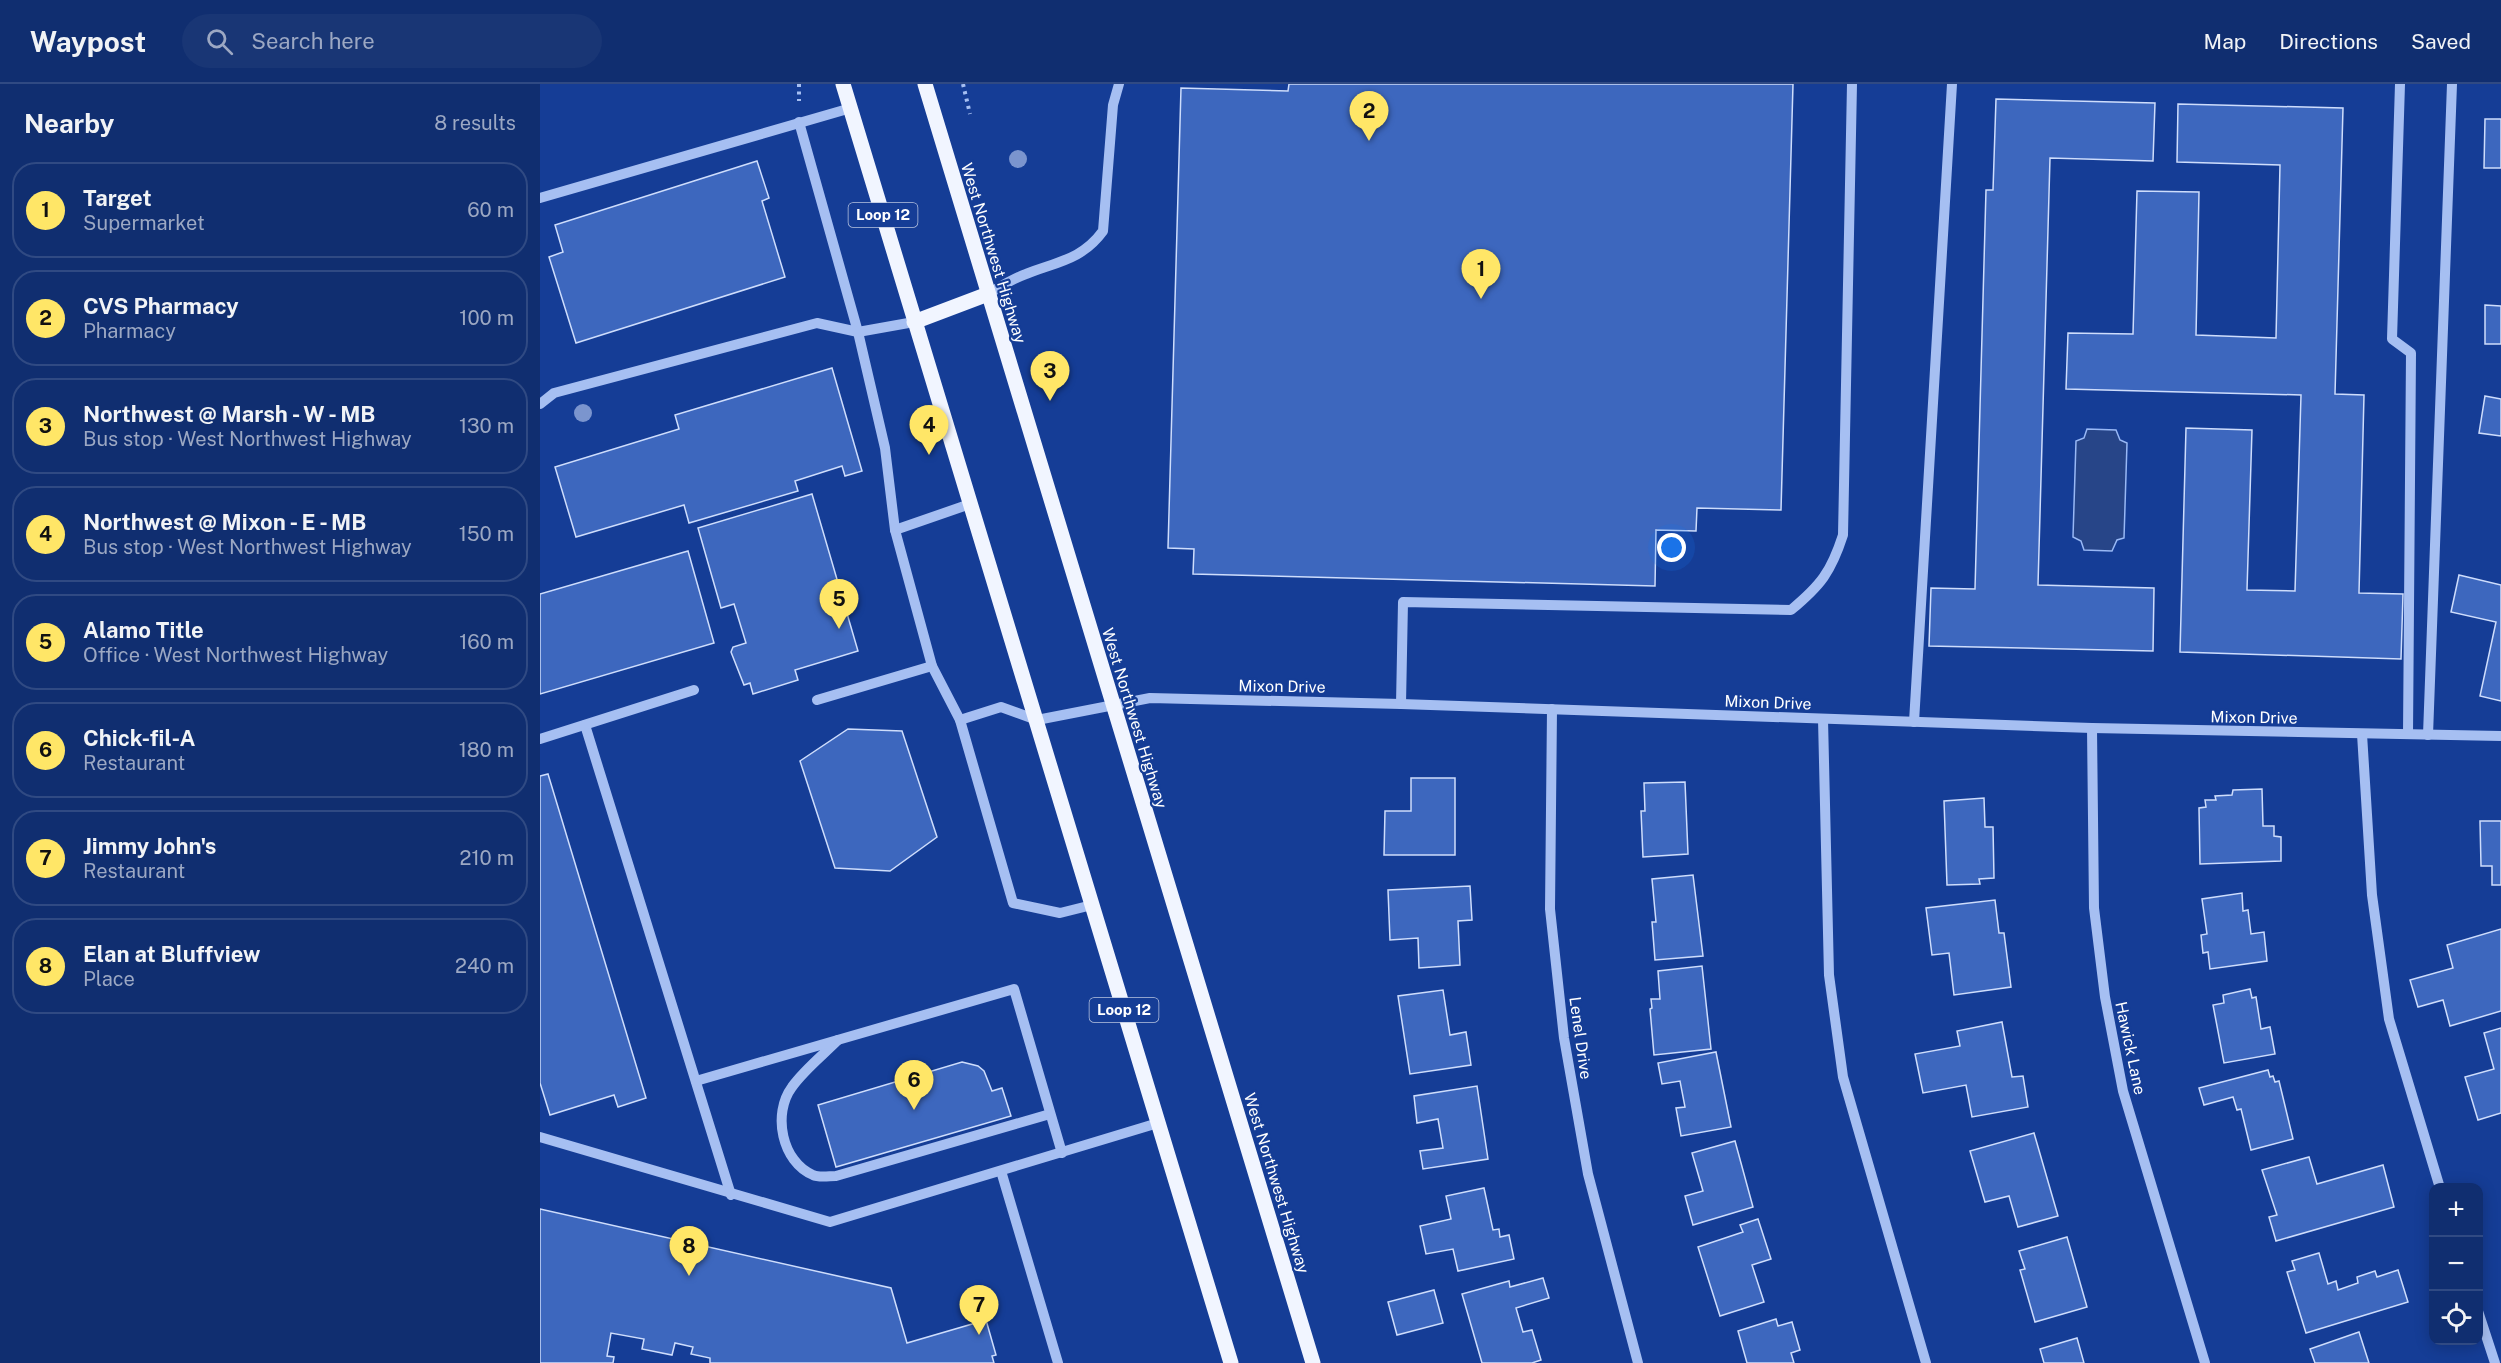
<!DOCTYPE html>
<meta charset="utf-8">
<style>
body{margin:0;font-family:"Public Sans",sans-serif;background:#193675;color:#f1f3f6}
.controls{position:absolute;right:18px;bottom:18px;display:grid;overflow:hidden;border-radius:12px;box-shadow:0 3px 15px #0003}
.controls button{width:54px;height:54px;display:grid;place-items:center;padding:0;border:0;border-bottom:2px solid #304a83;background:#102e70;color:#f1f3f6;font:30px sans-serif}
.you{position:absolute;left:1132px;top:464px;width:21px;height:21px;margin:-15px;border:4px solid #fff;border-radius:50%;background:#1a73e8;box-shadow:0 0 0 9px #1a73e833}
.badge{display:grid;place-items:center;width:39px;height:39px;border-radius:50%;background:#ffe667;color:#111;font-size:20px;font-weight:700}
.pin{position:absolute;translate:-50% -50px;filter:drop-shadow(0 2px 3px #0008)}
.pin::after{content:'';position:absolute;top:32px;width:21px;height:18px;background:inherit;clip-path:polygon(0 0,100% 0,50% 100%)}
.list{margin:0;padding:0;list-style:none}
h2{display:flex;justify-content:space-between;align-items:center;height:78px;margin:0;padding:0 24px;font-size:26px}
h2 small{font-size:20px;font-weight:400;color:#9ca8c3}
.list li{display:grid;grid-template-columns:39px 1fr auto;gap:18px;align-items:center;box-sizing:border-box;height:96px;margin:0 12px 12px;padding:0 12px;border:2px solid #304a83;border-radius:24px}
.list b{display:block;font-size:22px;white-space:nowrap}
.list p{margin:0;font-size:20px;white-space:nowrap;color:#9ca8c3}
.list em{font-size:20px;font-style:normal;color:#9ca8c3}
.icon{flex:none;width:33px;height:33px;fill:none;stroke:currentColor;stroke-width:2;stroke-linecap:round;stroke-linejoin:round}
.map{position:relative;flex:none;width:1961px;height:1279px;overflow:hidden}
header{display:flex;align-items:center;gap:36px;box-sizing:border-box;height:84px;padding:0 30px;background:#102e70;border-bottom:2px solid #304a83}
header strong{font-size:28px}
nav{display:flex;gap:33px;margin-inline-start:auto;font-size:21px}
.search{width:420px;height:54px;background:#193675;display:flex;align-items:center;gap:15px;box-sizing:border-box;padding:0 21px;border-radius:33px;color:#9ca8c3;font-size:22px}
main{display:flex}
aside{flex:1;background:#102e70}
.map>svg:first-child{display:block}
.water{fill:#274588;stroke:#98b8f5;stroke-width:1.5}
.building{fill:#3d67be;stroke:#ceddfc;stroke-width:1.5}
.lines{fill:none;stroke-linecap:round;stroke-linejoin:round}
.path{stroke:#a6bff2;stroke-width:4;stroke-dasharray:3 4.5;stroke-linecap:butt}
.minor{stroke:#a6bff2;stroke-width:10}
.major{stroke:#f1f5ff;stroke-width:15}
.tree{fill:#7b95ce}
.labels{text-anchor:middle;stroke-width:4.5;stroke-linejoin:round;paint-order:stroke}
.shield{fill:#153d96;stroke:#b9c5e0;stroke-width:1.5}
.shield-label{font-size:15px;font-weight:bold;fill:#fff}
.street-label{font-size:16px;fill:#fff;stroke:#153d96}
</style>
<header>
<strong>Waypost</strong>
<div class="search"><svg class="icon" aria-label="search" viewBox="0 0 24 24"><circle cx="10" cy="10" r="6"/><path d="M15 15l6 6"/></svg>Search here</div>
<nav><a>Map</a><a>Directions</a><a>Saved</a></nav>
</header>
<main>
<aside>
<h2>Nearby<small>8 results</small></h2>
<ul class="list">
<li><span class="badge">1</span><div><b>Target</b><p>Supermarket</p></div><em>60 m</em></li>
<li><span class="badge">2</span><div><b>CVS Pharmacy</b><p>Pharmacy</p></div><em>100 m</em></li>
<li><span class="badge">3</span><div><b>Northwest @ Marsh - W - MB</b><p>Bus stop · West Northwest Highway</p></div><em>130 m</em></li>
<li><span class="badge">4</span><div><b>Northwest @ Mixon - E - MB</b><p>Bus stop · West Northwest Highway</p></div><em>150 m</em></li>
<li><span class="badge">5</span><div><b>Alamo Title</b><p>Office · West Northwest Highway</p></div><em>160 m</em></li>
<li><span class="badge">6</span><div><b>Chick-fil-A</b><p>Restaurant</p></div><em>180 m</em></li>
<li><span class="badge">7</span><div><b>Jimmy John's</b><p>Restaurant</p></div><em>210 m</em></li>
<li><span class="badge">8</span><div><b>Elan at Bluffview</b><p>Place</p></div><em>240 m</em></li>
</ul>
</aside>
<div class="map">
<svg width="1961" height="1279" viewBox="0 0 1961 1279">
<rect width="100%" height="100%" fill="#153d96"/>
<path class="water" d="M1547,345L1576,346L1580,356L1587,359L1584,454L1577,456L1572,467L1544,466L1541,457L1533,453L1536,357L1544,354Z"/>
<g class="building">
<path d="M749,0H1253L1241,426L1157,424L1156,447L1116,446L1115,502L653,490L654,465L628,464L641,4L748,7Z"/>
<path d="M1456,15L1615,19L1613,77L1510,74L1498,501L1614,504L1613,567L1389,562L1391,504L1435,505L1446,106H1453Z"/>
<path d="M1638,20L1803,24L1795,310L1824,311L1819,509L1863,510L1861,575L1640,568L1646,344L1712,346L1707,506L1755,507L1761,311L1526,305L1528,249L1593,250L1597,107L1659,108L1656,251L1736,254L1740,81L1637,78Z"/>
<path d="M1945,35H1961V84H1944Z"/>
<path d="M217,77L229,114L222,117L245,193L36,259L9,173L23,168L15,141Z"/>
<path d="M1945,221L1961,222V260H1945Z"/>
<path d="M292,284L322,387L305,392L302,382L255,397L258,407L149,439L144,421L36,453L15,383L139,345L135,331Z"/>
<path d="M1945,312L1961,315V352L1939,349Z"/>
<path d="M272,410L318,567L255,586L258,596L213,610L210,599L204,601L191,568L193,563L206,559L194,520L181,524L158,444Z"/>
<path d="M148,467L174,559L0,610V510Z"/>
<path d="M1919,491L1961,501V617L1940,612L1956,538L1911,528Z"/>
<path d="M308,645L362,647L397,753L350,787L295,784L260,677Z"/>
<path d="M8,690L106,1014L78,1023L74,1011L10,1031L0,999V692Z"/>
<path d="M871,694H915V771H844L845,727H871Z"/>
<path d="M1145,698L1148,770L1103,773L1101,727H1105L1104,699Z"/>
<path d="M1722,705L1723,742H1734V752L1741,753V777L1660,780L1659,724L1666,723L1665,716H1676L1675,712L1692,711L1693,706Z"/>
<path d="M1444,714L1445,743H1453L1454,794L1439,795L1440,800L1407,801L1404,717Z"/>
<path d="M1940,737H1961V801H1952V782H1941Z"/>
<path d="M1153,791L1163,872L1115,876L1112,838H1116L1112,795Z"/>
<path d="M930,802L932,836L918,837L920,881L879,884L878,854L850,856L848,806Z"/>
<path d="M1702,809L1703,827L1708,826L1711,850L1724,848L1727,877L1670,885L1668,868L1663,869L1661,851L1667,850L1662,815Z"/>
<path d="M1455,816L1459,849H1464L1471,903L1414,911L1409,869L1392,871L1386,824Z"/>
<path d="M1961,845V927L1910,942L1903,916L1878,923L1870,896L1913,884L1907,861Z"/>
<path d="M1162,882L1171,965L1114,971L1110,925L1112,924L1111,915H1120L1118,887Z"/>
<path d="M1710,905L1712,914L1716,913L1721,945L1730,943L1735,970L1684,979L1673,921L1684,919L1683,911Z"/>
<path d="M903,906L910,951L926,948L931,981L870,990L858,912Z"/>
<path d="M1462,938L1472,993L1483,992L1488,1023L1432,1033L1426,1001L1383,1009L1375,970L1420,962L1417,947Z"/>
<path d="M1961,944V1029L1938,1036L1925,993L1954,985L1944,949Z"/>
<path d="M1176,968L1191,1043L1141,1052L1136,1024L1145,1023L1140,997L1122,1000L1118,979Z"/>
<path d="M422,978L438,982L444,987L452,1007L462,1004L471,1032L296,1083L278,1021Z"/>
<path d="M1728,986L1730,993L1733,992L1735,998L1739,997L1753,1055L1711,1066L1701,1025L1697,1026L1693,1013L1664,1021L1659,1004Z"/>
<path d="M937,1002L948,1075L883,1085L880,1067L903,1064L898,1035L877,1039L874,1012Z"/>
<path d="M1494,1049L1518,1132L1478,1143L1469,1112L1445,1118L1430,1067Z"/>
<path d="M1195,1057L1213,1123L1153,1141L1145,1112L1163,1107L1152,1069Z"/>
<path d="M1769,1073L1777,1100L1843,1081L1854,1123L1736,1157L1729,1133L1737,1131L1722,1086Z"/>
<path d="M944,1104L953,1146L959,1145L960,1153L969,1151L974,1175L918,1187L913,1165L886,1170L880,1142L911,1135L906,1112Z"/>
<path d="M0,1125L351,1204L367,1259L446,1236L456,1271L452,1272L454,1279H170V1274L151,1270L153,1263L135,1259L132,1271L102,1265L104,1255L71,1249L67,1272L74,1273L73,1279H0Z"/>
<path d="M1218,1135L1231,1175L1212,1181L1224,1218L1180,1232L1158,1163L1203,1148L1200,1141Z"/>
<path d="M1527,1153L1547,1223L1495,1238L1480,1186L1485,1185L1479,1167Z"/>
<path d="M1779,1169L1788,1200L1796,1197L1798,1206L1818,1199L1817,1193L1835,1187L1837,1193L1858,1186L1868,1218L1766,1249L1747,1188L1755,1186L1752,1177Z"/>
<path d="M1003,1194L1009,1214L976,1224L983,1248L992,1246L1001,1276L992,1279H942L922,1210L969,1197L970,1203Z"/>
<path d="M894,1206L903,1239L857,1251L848,1218Z"/>
<path d="M1236,1235L1238,1242L1252,1238L1260,1266L1251,1269L1254,1279H1207L1198,1247Z"/>
<path d="M1819,1248L1829,1279H1775L1770,1265Z"/>
<path d="M1537,1254L1544,1279H1504L1500,1265Z"/>
</g>
<g class="lines">
<g class="path">
<path d="M259,0V17"/>
<path d="M423,0L430,30"/>
</g>
<g class="minor">
<path d="M1860,0L1852,255L1871,269L1868,650"/>
<path d="M259,38L318,248L345,364L355,446L392,582L420,636L473,819L520,829L552,821"/>
<path d="M0,114L311,24"/>
<path d="M448,210C460,203 472,195 486,190C516,178 542,176 563,147L573,21L579,0"/>
<path d="M0,320L14,309L277,239L318,248L374,238"/>
<path d="M355,446L430,420"/>
<path d="M277,616L392,582"/>
<path d="M861,620L863,518L1251,526C1281,501 1291,488 1303,451L1312,0"/>
<path d="M1012,625L1010,825L1024,954L1048,1090L1098,1279"/>
<path d="M1283,635L1289,891L1303,993L1386,1279"/>
<path d="M420,636L461,623L497,636L610,614L861,620L1552,644L1961,652"/>
<path d="M1374,638L1412,0"/>
<path d="M45,641L191,1111"/>
<path d="M1552,644L1554,824L1565,913L1583,1007L1665,1279"/>
<path d="M1822,650L1832,811L1849,935L1900,1104"/>
<path d="M1888,651L1912,0"/>
<path d="M0,655L154,606"/>
<path d="M298,956C283,971 264,986 252,1003C232,1030 242,1078 273,1091C279,1094 289,1092 296,1092L510,1030"/>
<path d="M156,997L474,905L522,1069"/>
<path d="M0,1053L290,1138L618,1039"/>
<path d="M461,1087L518,1279"/>
<path d="M1938,1227L1955,1279"/>
</g>
<g class="major">
<path d="M303,0L691,1279"/>
<path d="M385,0L773,1279"/>
<path d="M374,238L448,210"/>
</g>
</g>
<g class="tree">
<circle cx="478" cy="75" r="9"/>
<circle cx="43" cy="329" r="9"/>
</g>
<g class="labels">
<g class="shield">
<rect x="308.5" y="119" width="69" height="24" rx="4.5"/>
<rect x="549.5" y="914" width="69" height="24" rx="4.5"/>
</g>
<g class="shield-label">
<text x="343" y="136">Loop 12</text>
<text x="584" y="931">Loop 12</text>
</g>
<g class="street-label">
<text transform="translate(454 169) rotate(73)" y="6">West Northwest Highway</text>
<text transform="translate(742 602) rotate(1)" y="6">Mixon Drive</text>
<text transform="translate(1228 618) rotate(2)" y="6">Mixon Drive</text>
<text transform="translate(1714 633) rotate(1)" y="6">Mixon Drive</text>
<text transform="translate(595 634) rotate(73)" y="6">West Northwest Highway</text>
<text transform="translate(1041 954) rotate(82)" y="6">Lenel Drive</text>
<text transform="translate(1591 964) rotate(78)" y="6">Hawick Lane</text>
<text transform="translate(737 1099) rotate(73)" y="6">West Northwest Highway</text>
</g>
</g>
</svg>
<div class="controls">
<button>+</button>
<button>−</button>
<button><svg class="icon" aria-label="locate" viewBox="0 0 24 24"><circle cx="12" cy="12" r="6"/><path d="M12 2v4M12 18v4M2 12h4M18 12h4"/></svg></button>
</div>
<div class="you"></div>
<div class="pin badge" style="left:941px;top:215px">1</div>
<div class="pin badge" style="left:829px;top:57px">2</div>
<div class="pin badge" style="left:510px;top:317px">3</div>
<div class="pin badge" style="left:389px;top:371px">4</div>
<div class="pin badge" style="left:299px;top:545px">5</div>
<div class="pin badge" style="left:374px;top:1026px">6</div>
<div class="pin badge" style="left:439px;top:1251px">7</div>
<div class="pin badge" style="left:149px;top:1192px">8</div>
</div>
</main>
